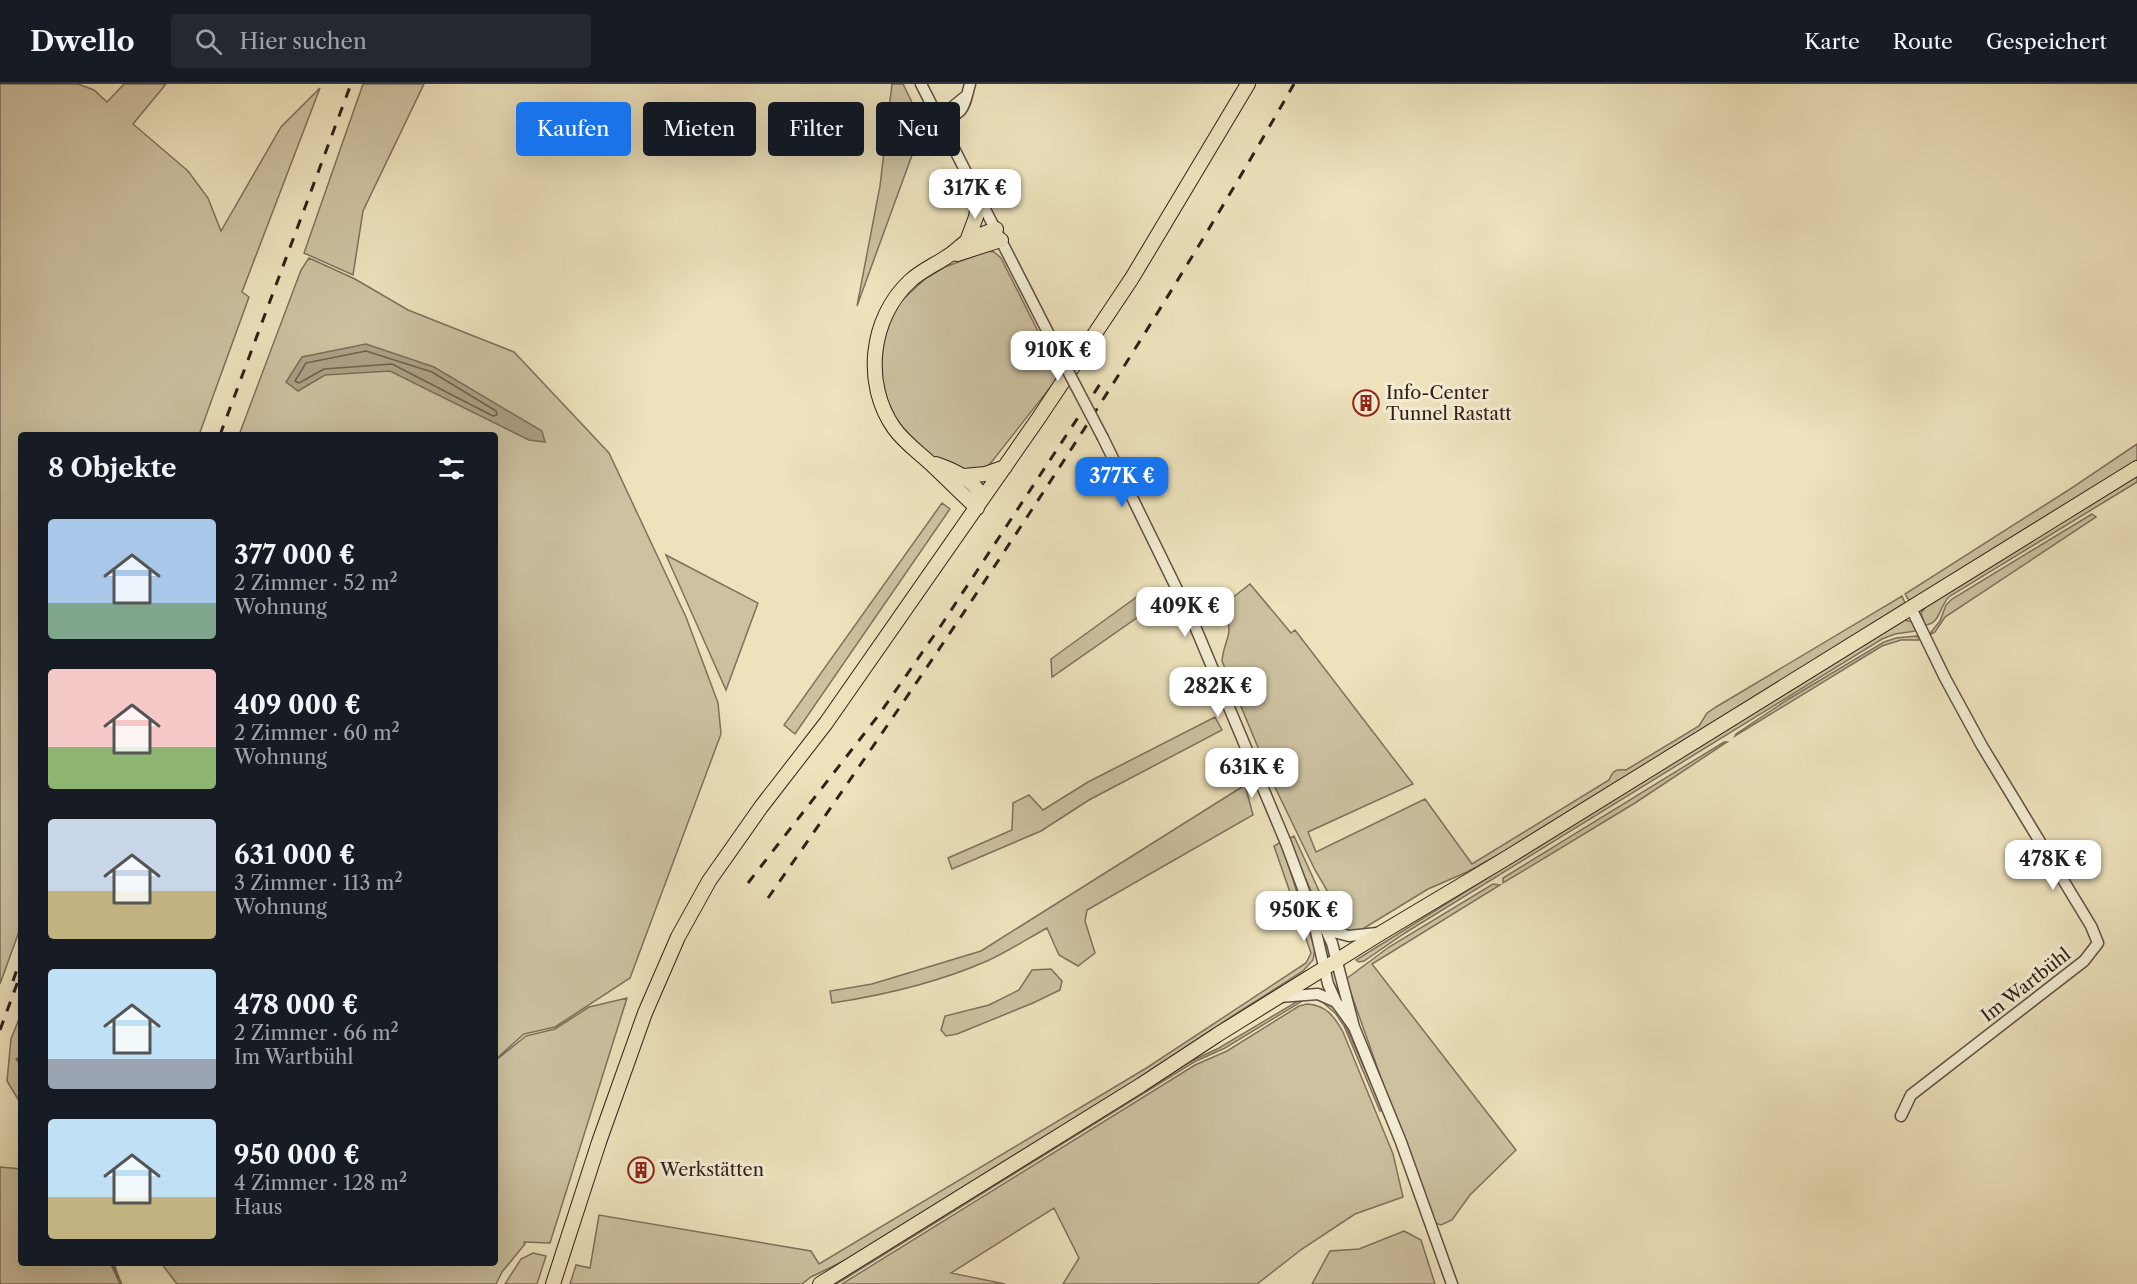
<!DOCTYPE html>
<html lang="de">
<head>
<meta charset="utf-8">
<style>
  body { margin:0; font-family:"Libre Caslon Text",serif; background:#242831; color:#f1f3f6; height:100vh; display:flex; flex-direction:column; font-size:22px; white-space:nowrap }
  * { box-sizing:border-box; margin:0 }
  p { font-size:20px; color:#9ea1a6 }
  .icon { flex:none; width:33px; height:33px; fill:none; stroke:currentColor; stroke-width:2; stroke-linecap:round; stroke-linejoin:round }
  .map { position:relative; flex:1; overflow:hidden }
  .drawer { position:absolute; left:18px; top:348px; width:480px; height:834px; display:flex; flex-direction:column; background:#171b24; border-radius:6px; box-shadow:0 6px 24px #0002 }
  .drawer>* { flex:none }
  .guide { position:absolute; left:516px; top:18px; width:570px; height:54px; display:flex; gap:12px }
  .price { position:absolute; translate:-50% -51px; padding:0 14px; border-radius:12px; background:#fff; color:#222; font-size:20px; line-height:39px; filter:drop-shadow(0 2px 3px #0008) }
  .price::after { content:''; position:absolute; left:50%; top:36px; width:18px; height:14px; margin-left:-9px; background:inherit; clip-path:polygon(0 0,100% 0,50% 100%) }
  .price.selected { background:#1a73e8; color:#fff }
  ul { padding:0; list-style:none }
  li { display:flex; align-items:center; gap:18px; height:150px; padding:0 30px }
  li span { display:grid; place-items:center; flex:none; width:168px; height:120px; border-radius:6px; color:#555 }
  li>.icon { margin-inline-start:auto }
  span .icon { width:72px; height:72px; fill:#fffc; stroke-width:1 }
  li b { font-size:26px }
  h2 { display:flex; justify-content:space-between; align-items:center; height:72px; padding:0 30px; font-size:26px }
  .chip { padding:0 21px; border-radius:6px; background:#171b24; box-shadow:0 6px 24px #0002; font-size:21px; line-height:54px }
  .chip.selected { background:#1a73e8; color:#fff }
  header { display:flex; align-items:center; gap:36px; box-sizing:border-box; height:84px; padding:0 30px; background:#171b24; border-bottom:2px solid #363941 }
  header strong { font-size:28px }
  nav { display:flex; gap:33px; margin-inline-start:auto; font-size:21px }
  .search { width:420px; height:54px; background:#242831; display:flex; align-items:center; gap:15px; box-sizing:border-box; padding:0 21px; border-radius:6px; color:#9ea1a6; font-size:22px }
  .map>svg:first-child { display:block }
  .green { fill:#cdc1a0; stroke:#7f705c; stroke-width:1.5 }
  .water { fill:#ada085; stroke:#7b6d5a; stroke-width:1.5 }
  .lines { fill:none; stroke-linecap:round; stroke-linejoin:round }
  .shore { stroke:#6f604f; stroke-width:1.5 }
  .stream { stroke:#7b6d5a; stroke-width:3 }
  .minor-casing { stroke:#605042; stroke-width:13 }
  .major-casing { stroke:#312019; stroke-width:16 }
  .minor { stroke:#f3ecd3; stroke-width:10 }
  .major { stroke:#ede2bc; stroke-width:14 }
  .rail { stroke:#312019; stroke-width:3; stroke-dasharray:10 10; stroke-linecap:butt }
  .minor-bridge-casing { stroke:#605042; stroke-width:13; stroke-linecap:butt }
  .minor-bridge { stroke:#f3ecd3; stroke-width:10 }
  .labels { text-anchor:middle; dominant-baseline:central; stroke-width:6; stroke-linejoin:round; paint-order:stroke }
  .poi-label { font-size:18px; fill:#312019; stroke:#f3ecd3; text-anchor:start }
  .street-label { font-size:18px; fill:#312019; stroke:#f3ecd3 }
</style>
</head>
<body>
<header>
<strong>Dwello</strong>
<div class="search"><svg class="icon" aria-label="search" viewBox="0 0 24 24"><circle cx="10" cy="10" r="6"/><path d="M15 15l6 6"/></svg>Hier suchen</div>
<nav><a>Karte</a><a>Route</a><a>Gespeichert</a></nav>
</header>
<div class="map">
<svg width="2137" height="1200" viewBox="0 0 2137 1200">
  <rect width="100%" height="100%" fill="#ede2bc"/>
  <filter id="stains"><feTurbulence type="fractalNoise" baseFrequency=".00333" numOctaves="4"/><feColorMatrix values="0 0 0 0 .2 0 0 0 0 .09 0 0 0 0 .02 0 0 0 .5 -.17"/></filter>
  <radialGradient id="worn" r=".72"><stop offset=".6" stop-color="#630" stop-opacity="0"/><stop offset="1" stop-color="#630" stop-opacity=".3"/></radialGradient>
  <path class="green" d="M0 0H78L94 6 107 18 124 0H166L133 40 188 87 208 114 221 147 281 43 320 4 242 208 249 213 199 351H21V842L0 900Z
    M363 0H424L363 127 353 191 304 169Z
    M892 0H903L923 41 857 222 880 102Z
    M988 167 994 168 1001 174 1060 291 986 385 959 388 921 368 891 332 880 294 883 254 890 235 900 218 926 194 945 183Z
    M309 174 355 195 408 226 514 268 609 369 686 533 718 619 721 650 630 894 555 943 524 950 495 976V351H239L301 186Z
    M2137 360V377L1911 516 1908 515 1905 510 2067 407Z
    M2137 391V398L1950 512C1939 521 1941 540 1925 541L1921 529 1927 521Z
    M942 419 950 425 795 650 784 641Z
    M2092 430 2096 433 1945 533 1935 548 1928 552 1940 537 1946 521 1952 515Z
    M666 471 758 519 726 606Z
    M1250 500 1291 549 1295 546 1413 700 1308 748 1316 768 1425 715 1472 780 1609 696C1613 686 1616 685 1626 686L1699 642 1707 629 1716 623 1902 512 1905 519 1523 757 1467 788 1428 805 1361 846 1346 848 1347 839 1334 827 1330 822 1328 808 1315 786 1272 697 1222 577C1224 553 1236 552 1223 526L1231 515Z
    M1149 504 1158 519 1052 593 1051 575Z
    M1905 536 1912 538 1916 547 1895 550 1882 555 1405 849 1364 877 1359 878 1356 876 1900 537Z
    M1916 552 1923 556H1901L1882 562 1735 652 1736 650 1787 616 1884 558 1896 554Z
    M1215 633 1222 646 1089 716 1041 747 952 785 948 774 1012 746 1013 719 1029 711 1043 726 1088 698Z
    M1724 658H1727L1635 719 1503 799V794Z
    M1245 701 1253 731 1087 826 1085 837 1095 869 1078 882 1059 871 1047 844C1027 855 1007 868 987 877 937 899 885 911 832 919L830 907 872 900 981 867Z
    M1294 752 1320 809 1318 815 1311 807 1288 755Z
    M1281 758 1315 865 1313 876 1303 887 1231 933 1141 994 856 1171 811 1193 802 1200H570L576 1181 590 1184 599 1131 811 1167 819 1180 1148 983 1306 879 1311 869 1274 762Z
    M1493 800 1500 801 1372 880 1516 1066 1470 1111 1452 1136 1441 1141 1432 1138 1346 895 1389 863Z
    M1326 824 1340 839 1341 846 1328 840 1324 831Z
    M1051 885 1062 897 1060 906 1033 919 957 950 946 952 941 946 945 932 989 921 1019 906 1032 886Z
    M627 914 550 1159 524 1158 525 1160 502 1188 496 1200H177L161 1179H495V977L526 952 555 945 589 923Z
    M1303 914 1304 916 1225 964 1194 978 843 1196 836 1200H831L1185 980 1219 964Z
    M1319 915 1329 919 1342 934 1383 1026 1380 1027 1344 942 1336 930Z
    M1307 920C1326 921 1334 932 1343 948L1393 1070 1403 1113 1355 1130 1302 1165 1257 1200H1063L1079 1174 1054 1124 951 1189 1005 1200H842L1195 981 1227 967 1299 922Z
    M21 930V1020L7 997 11 955Z
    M0 1083 21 1085V1179H114L121 1200H0Z
    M1404 1147 1421 1156 1435 1200H1312L1330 1167 1359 1165Z
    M533 1169 546 1172 537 1200H505L521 1175Z"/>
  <path class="water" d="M366 260 434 283 542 347 545 358 529 356 390 287 325 291 298 307 286 298 302 273Z"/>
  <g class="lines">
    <path class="shore" d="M366 267 432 288 496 327 497 331 493 332 392 280 324 285 299 299 295 297 306 279Z"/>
    <path class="stream" d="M17 975 21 981
      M111 1179 121 1200"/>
    <g class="minor-casing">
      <path id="minor" d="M921 0 1059 270
        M939 34C965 33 964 21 970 0
        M939 34 966 12
        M1103 354 1194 540 1286 759 1311 826 1328 900 1336 918 1354 943
        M1314 831 1326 846 1332 859 1354 943 1401 1058 1452 1200
        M1326 846 1349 852 1377 849
        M1279 913 1318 910 1336 918
        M1901 1032 1911 1011 2084 877 2098 859 2091 842 1982 662 1945 594 1911 524"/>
    </g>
    <g class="major-casing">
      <path id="major" d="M967 157 976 133 979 113
        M957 170 1001 156
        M936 380C956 387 973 395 983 414
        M964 392 985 390 1005 383
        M977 424C961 409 946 394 930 379 918 368 904 358 894 344 863 300 870 234 910 197 922 186 935 181 948 172 955 168 960 162 966 158 975 152 986 149 996 145
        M553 1200 599 1058 645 929 678 853 709 797 761 723 826 639 1038 335 1132 194 1248 0
        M820 1200 1141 1001 1217 951 1381 849 1505 775 2137 384"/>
    </g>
    <use href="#minor" class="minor"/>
    <use href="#major" class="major"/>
    <path class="rail" d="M220 351 351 0
      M748 799 878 632 942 540 1104 294
      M768 814C953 549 1134 280 1294 0
      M13 897 21 874
      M0 946 21 889"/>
    <g class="minor-bridge-casing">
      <path id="minor-bridge" d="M1059 270 1103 354"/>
    </g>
    <use href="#minor-bridge" class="minor-bridge"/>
  </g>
  <defs>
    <g id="building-ring" transform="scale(1.35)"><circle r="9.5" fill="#f3ecd3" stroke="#8f2418" stroke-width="1.5"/><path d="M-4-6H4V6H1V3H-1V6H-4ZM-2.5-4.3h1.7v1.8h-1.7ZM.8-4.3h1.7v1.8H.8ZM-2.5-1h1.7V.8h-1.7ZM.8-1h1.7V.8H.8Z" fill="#8f2418"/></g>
  </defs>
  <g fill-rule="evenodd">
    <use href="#building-ring" x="1366" y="319"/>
    <use href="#building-ring" x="641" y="1086"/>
  </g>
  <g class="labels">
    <g class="poi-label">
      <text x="1386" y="309">Info-Center<tspan x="1386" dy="21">Tunnel Rastatt</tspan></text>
      <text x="660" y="1086">Werkstätten</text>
    </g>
    <g class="street-label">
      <text transform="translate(2026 901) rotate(-38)">Im Wartbühl</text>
    </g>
  </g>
  <rect width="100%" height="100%" filter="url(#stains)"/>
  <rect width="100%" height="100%" fill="url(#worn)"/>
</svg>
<b class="price" style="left:975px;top:136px">317K €</b>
<b class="price" style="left:1058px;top:298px">910K €</b>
<b class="price selected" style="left:1122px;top:424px">377K €</b>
<b class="price" style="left:1185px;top:554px">409K €</b>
<b class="price" style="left:1218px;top:634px">282K €</b>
<b class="price" style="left:1252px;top:715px">631K €</b>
<b class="price" style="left:2053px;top:807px">478K €</b>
<b class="price" style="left:1304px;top:858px">950K €</b>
<div class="guide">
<a class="chip selected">Kaufen</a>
<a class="chip">Mieten</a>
<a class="chip">Filter</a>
<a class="chip">Neu</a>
</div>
<section class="drawer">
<h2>8 Objekte<svg class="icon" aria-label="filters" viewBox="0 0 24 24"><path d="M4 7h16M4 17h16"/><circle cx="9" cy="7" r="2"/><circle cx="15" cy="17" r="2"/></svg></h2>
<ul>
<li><span style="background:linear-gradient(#a9c7e8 70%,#7fa58c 0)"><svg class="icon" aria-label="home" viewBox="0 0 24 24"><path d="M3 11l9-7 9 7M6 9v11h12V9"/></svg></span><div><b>377 000 €</b><p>2 Zimmer · 52 m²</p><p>Wohnung</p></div></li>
<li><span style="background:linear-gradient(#f6c9c9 65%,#8fb573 0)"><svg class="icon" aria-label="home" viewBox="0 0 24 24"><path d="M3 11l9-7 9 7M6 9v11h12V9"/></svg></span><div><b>409 000 €</b><p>2 Zimmer · 60 m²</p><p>Wohnung</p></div></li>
<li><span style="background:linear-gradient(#c9d6e8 60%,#c2b280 0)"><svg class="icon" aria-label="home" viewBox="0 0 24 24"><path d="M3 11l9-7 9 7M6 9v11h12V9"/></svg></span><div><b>631 000 €</b><p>3 Zimmer · 113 m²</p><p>Wohnung</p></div></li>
<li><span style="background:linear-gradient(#bfe0f5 75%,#9aa5b1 0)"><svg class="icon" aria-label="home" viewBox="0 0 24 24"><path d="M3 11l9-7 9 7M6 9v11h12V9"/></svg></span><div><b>478 000 €</b><p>2 Zimmer · 66 m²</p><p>Im Wartbühl</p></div></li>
<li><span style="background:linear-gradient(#bfe0f5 65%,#c2b280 0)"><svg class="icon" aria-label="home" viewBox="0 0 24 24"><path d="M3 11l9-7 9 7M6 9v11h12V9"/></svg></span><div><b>950 000 €</b><p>4 Zimmer · 128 m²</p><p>Haus</p></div></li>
</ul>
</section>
</div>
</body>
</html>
